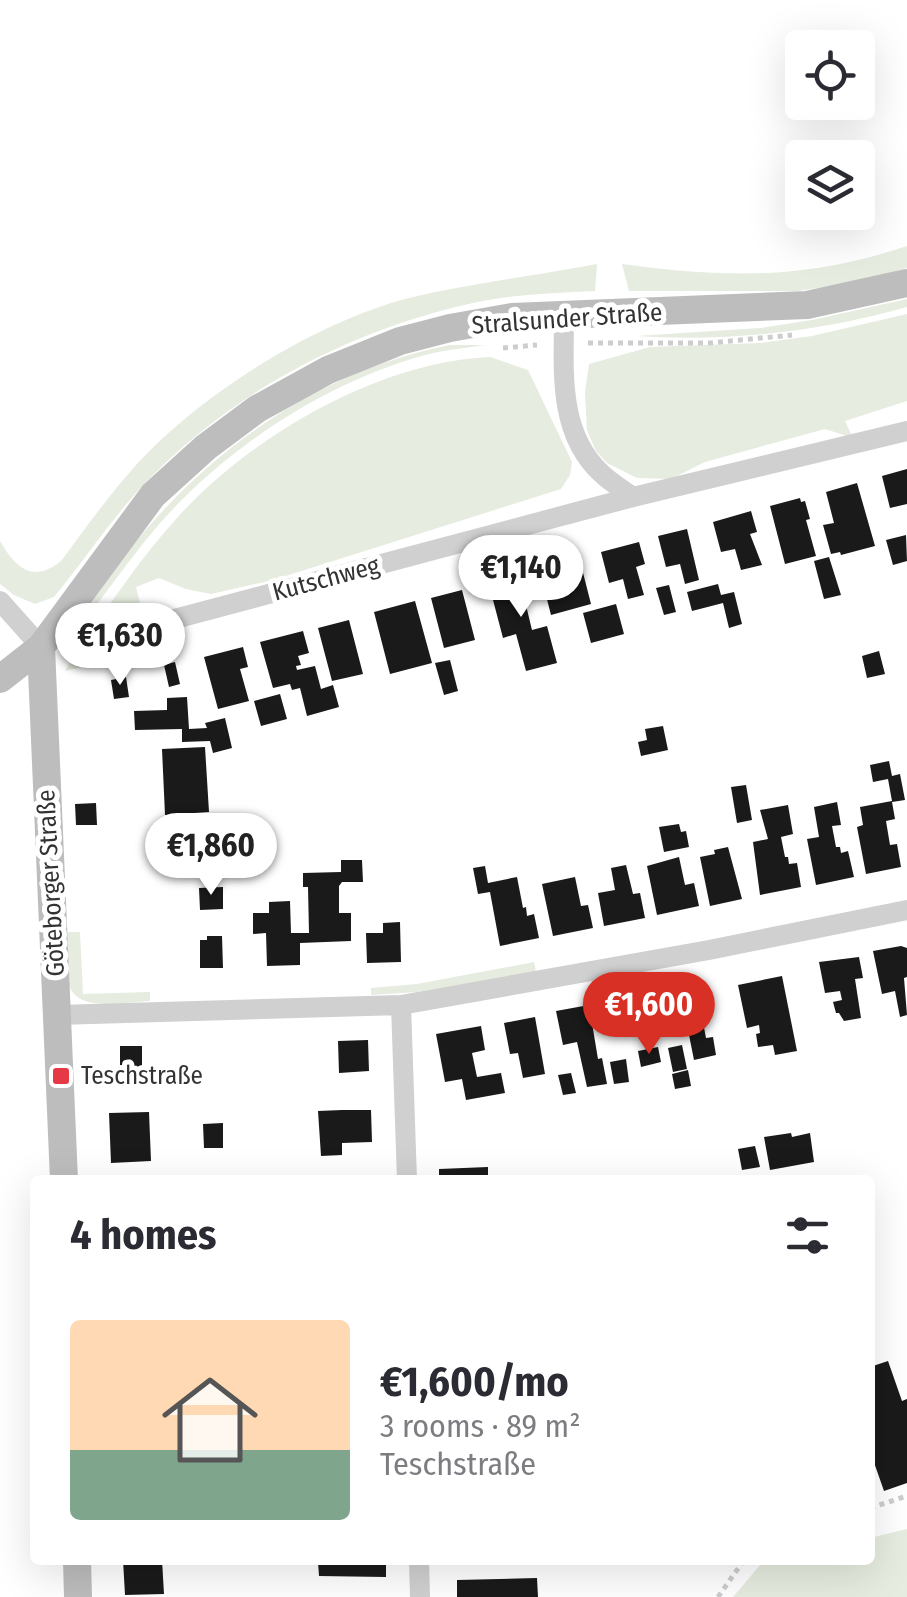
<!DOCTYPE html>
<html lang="en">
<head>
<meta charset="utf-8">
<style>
  body { margin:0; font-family:"Fira Sans Condensed",sans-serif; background:#f2f2f3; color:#2b2b33; height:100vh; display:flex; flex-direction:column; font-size:38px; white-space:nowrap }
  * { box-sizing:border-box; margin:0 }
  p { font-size:32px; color:#7c7c81 }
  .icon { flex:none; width:55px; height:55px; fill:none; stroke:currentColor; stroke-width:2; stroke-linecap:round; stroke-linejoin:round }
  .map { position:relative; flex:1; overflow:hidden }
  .side { position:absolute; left:30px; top:1175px; width:845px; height:390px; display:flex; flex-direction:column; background:#fff; border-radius:10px; box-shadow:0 10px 40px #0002 }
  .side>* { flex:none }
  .tools { position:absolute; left:785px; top:30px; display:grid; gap:20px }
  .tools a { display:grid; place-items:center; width:90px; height:90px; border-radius:10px; background:#fff; box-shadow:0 10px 40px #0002; font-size:50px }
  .price { position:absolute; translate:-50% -85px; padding:0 22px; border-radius:35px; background:#fff; color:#222; font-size:32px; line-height:65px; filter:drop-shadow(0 2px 5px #0008) }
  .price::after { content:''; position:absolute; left:50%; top:60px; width:30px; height:22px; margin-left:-15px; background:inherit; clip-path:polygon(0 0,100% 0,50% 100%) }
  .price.on { background:#d93025; color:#fff }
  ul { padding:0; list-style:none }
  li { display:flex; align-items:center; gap:30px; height:250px; padding:0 40px }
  li span { display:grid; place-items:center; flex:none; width:280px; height:200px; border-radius:10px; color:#555 }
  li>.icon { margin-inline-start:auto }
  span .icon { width:120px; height:120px; fill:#fffc; stroke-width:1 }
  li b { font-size:42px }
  h2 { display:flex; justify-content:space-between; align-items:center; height:120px; padding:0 40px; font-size:42px }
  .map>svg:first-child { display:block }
  .green { fill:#e6ecdf }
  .building { fill:#1a1a1a }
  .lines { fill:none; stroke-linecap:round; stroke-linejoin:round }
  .path { stroke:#cdcdcd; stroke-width:5; stroke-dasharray:5 5; stroke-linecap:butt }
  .street { stroke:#d0d0d0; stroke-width:20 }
  .secondary { stroke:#bdbdbd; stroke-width:28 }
  .poi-dot { fill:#e63946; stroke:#fff; stroke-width:4 }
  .labels { text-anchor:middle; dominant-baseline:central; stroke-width:10; stroke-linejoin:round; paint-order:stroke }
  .street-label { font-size:25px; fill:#333; stroke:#fff }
  .poi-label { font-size:25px; fill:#333; stroke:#fff; text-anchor:start }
</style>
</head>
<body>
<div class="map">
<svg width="907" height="1597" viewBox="0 0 907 1597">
  <rect width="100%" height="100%" fill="#fff"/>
  <path class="green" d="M907 246V268L857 282 798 291H629L622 264C725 278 806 280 907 246Z
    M597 264 595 291C554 293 513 294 473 303 355 329 241 387 155 473 117 510 88 556 54 597L35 604 14 595 0 584V541C16 569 34 584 62 560 86 527 110 494 137 464 202 393 316 322 409 298 471 283 535 276 597 264Z
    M907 299V307C819 332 727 342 636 336L760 328 812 320Z
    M907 314V401L845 421 853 438 825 429 705 462 671 479 637 478 607 463 596 451 587 430 585 392 589 364 650 347 760 343 812 336Z
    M450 345H485C465 348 444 350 425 355 331 381 240 439 173 509 133 551 102 601 64 646 77 618 96 594 114 569 197 458 312 372 450 345Z
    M490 357 528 370 572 462 570 475 561 489 273 580 211 594 186 589 159 578 136 587 144 619 89 634C117 594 144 554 177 518 249 437 380 361 490 357Z
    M147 631 158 649 65 671 77 649Z
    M67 932H80L83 994 150 992V1001C125 1002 80 1013 69 986Z
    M534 962 536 972 417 992 371 995V988L417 984Z
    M907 1529V1597H733L761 1564 778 1560H870V1538Z"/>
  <path class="building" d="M907 469V504L890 508 882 476Z
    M857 483 875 546 841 555 840 552 831 554 823 525 834 523 826 492Z
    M800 498 801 502 805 501 810 519 806 520 816 556 785 564 770 506Z
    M751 511 757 532 750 534 762 565 741 570 735 549 721 552 713 522Z
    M687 529 699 580 685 584 680 564 666 567 658 536Z
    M906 535 907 561 893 565 886 540Z
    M639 542 645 564 636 567 644 595 628 599 623 579 609 583 601 552Z
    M579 557 591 604 551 615 539 568Z
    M829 557 841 595 824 599 814 561Z
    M527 571 533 594 524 597 532 630 547 626 557 663 526 671 516 634 503 638 488 581Z
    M718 584 721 595 734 592 742 624 729 628 723 603 692 611 687 592Z
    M669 585 676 612 664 615 656 588Z
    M462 590 475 640 444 648 431 598Z
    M415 601 432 663 390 674 374 612Z
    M616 604 624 634 591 643 583 613Z
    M349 620 363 674 332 681 318 628Z
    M303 631 309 653 298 656 301 665 296 666 297 670 315 666 321 689 333 685 339 707 307 716 300 688 292 690 290 684 273 688 260 642Z
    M243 647 248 667 240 669 249 701 218 709 204 657Z
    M879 651 885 674 867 678 862 656Z
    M450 660 458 691 444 695 435 663Z
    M175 662 180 684 169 687 164 665Z
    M126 677 129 697 114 699 111 680Z
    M280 694 287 719 261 726 254 701Z
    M187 697 189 729 207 728 205 723 225 718 232 748 213 753 210 741 182 742V729L135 730 134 711 167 710V698Z
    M663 726 668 750 641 756 638 742 647 740 645 729Z
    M205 747 209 812 165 815 162 749Z
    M889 761 892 776 900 774 905 800 892 802 895 819 886 821 890 845 897 844 901 867 866 874 857 827 863 825 860 807 892 801 888 779 873 782 870 765Z
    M746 785 752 820 737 823 731 787Z
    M837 802 841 825 832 826 836 847H840L841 853 848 851 854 877 816 885 807 839 819 837 814 807Z
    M96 803 97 825H76L75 804Z
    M788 805 793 834 781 837 785 857H788L789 864 797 863 801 887 760 895 753 842 768 839 760 810Z
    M679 824 681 832 686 831 689 847 664 852 659 827Z
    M197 830H222L223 854 197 855Z
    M728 847 742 899 710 906 700 857 715 854 714 850Z
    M679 857 685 885 694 883 699 906 657 915 647 866Z
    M341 860H362L363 882H342L339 886V913H351V941L300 943V965L267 966 266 933 253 934V913H269V902L290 901 291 933H309L308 887H303V873L341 872Z
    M626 865 633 894 640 893 645 918 604 926 598 893 615 890 611 868Z
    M485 866 488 883 517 877 523 908 526 907 527 916 534 914 539 938 500 946 490 892 478 894 473 868Z
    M575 877 581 906 588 905 593 928 553 936 542 884Z
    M223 887V909L200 910 199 888Z
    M400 922 401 962 367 963 366 933H383V923Z
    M207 936H222L223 968H200V940H207Z
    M901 946 907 948V977L904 978 907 1015 900 1017 895 991 882 994 873 951Z
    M859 957 863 978 855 979 861 1018 844 1021 839 1013H836L833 1002 842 1000 840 991 825 993 819 962Z
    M782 976 797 1051 775 1055 773 1045 758 1047 756 1034 760 1033 759 1025 747 1028 738 985Z
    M704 984 709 1007 702 1008V1017L706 1038 713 1037 716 1055 694 1060 686 1020 672 1022 666 992Z
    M646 995 652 1026 619 1033 613 1002Z
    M589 1005 598 1059 602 1058 607 1084 587 1087 577 1042 563 1045 556 1011Z
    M535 1017 545 1074 523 1078 518 1053 510 1054 504 1023Z
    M481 1026 485 1050 472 1053 477 1077 501 1073 505 1093 466 1100 462 1079 445 1082 436 1034Z
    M368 1040 369 1071 339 1073 338 1041Z
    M682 1045 687 1069 673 1072 668 1048Z
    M120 1046H142V1076L120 1077Z
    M658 1047 661 1062 641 1067 638 1051Z
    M626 1059 629 1082 614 1084 610 1062Z
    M688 1070 691 1086 675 1089 672 1074Z
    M571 1073 576 1093 563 1095 558 1075Z
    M342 1110H371L372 1142 342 1143V1155L321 1156 318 1111Z
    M149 1112 151 1161 111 1163 109 1113Z
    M223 1123V1148H204L203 1124Z
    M791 1133 792 1137 810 1133 814 1162 770 1170 764 1137Z
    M755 1146 760 1167 742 1170 738 1149Z
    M488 1167V1180H439V1169Z
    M888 1361 902 1401 907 1399V1483L884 1491 870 1451V1367Z
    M123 1560H162L164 1594 125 1595Z
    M323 1560H386V1577L319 1576 318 1562Z
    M537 1578 538 1597H457V1580Z"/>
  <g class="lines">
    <path class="path" d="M588 343H710L792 335
      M503 348 537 345
      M76 644 146 627
      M870 1508 907 1496
      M718 1597 744 1560"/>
    <path class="street" d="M564 315C564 368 557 432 601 473 610 482 622 489 633 497L907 431
      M0 601 41 647
      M167 621 633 497
      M401 1005 407 1180
      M57 1015 401 1005 709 950 907 910
      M419 1560 420 1597"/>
    <path class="secondary" d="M41 647 64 1180
      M0 679 41 647 153 495 206 447 257 409 328 370 400 341 450 328 512 317 807 305 907 283
      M77 1560 78 1597"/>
  </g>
  <rect class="poi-dot" x="51" y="1066" width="20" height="20" rx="5"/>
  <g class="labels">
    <g class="street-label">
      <text transform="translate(567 319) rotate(-4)">Stralsunder Straße</text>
      <text transform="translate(326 579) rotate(-15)">Kutschweg</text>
      <text transform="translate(51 883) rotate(-93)">Göteborger Straße</text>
    </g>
    <g class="poi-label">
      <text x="81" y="1076">Teschstraße</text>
    </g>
  </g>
</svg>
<div class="tools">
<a><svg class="icon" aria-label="locate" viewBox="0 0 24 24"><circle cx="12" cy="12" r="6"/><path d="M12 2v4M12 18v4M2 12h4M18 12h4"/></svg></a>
<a><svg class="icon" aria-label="layers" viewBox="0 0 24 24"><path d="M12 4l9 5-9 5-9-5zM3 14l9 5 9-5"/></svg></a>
</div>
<b class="price" style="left:521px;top:620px">€1,140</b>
<b class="price" style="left:120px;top:688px">€1,630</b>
<b class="price" style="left:211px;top:898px">€1,860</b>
<b class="price on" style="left:649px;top:1057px">€1,600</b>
<section class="side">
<h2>4 homes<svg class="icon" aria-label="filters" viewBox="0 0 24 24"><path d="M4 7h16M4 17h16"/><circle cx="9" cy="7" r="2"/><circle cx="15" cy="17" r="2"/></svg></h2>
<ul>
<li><span style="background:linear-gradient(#ffd9b3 65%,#7fa58c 0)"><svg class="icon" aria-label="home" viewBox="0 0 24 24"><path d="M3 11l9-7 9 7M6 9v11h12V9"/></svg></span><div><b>€1,600/mo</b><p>3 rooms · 89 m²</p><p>Teschstraße</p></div></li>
</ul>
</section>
</div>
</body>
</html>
